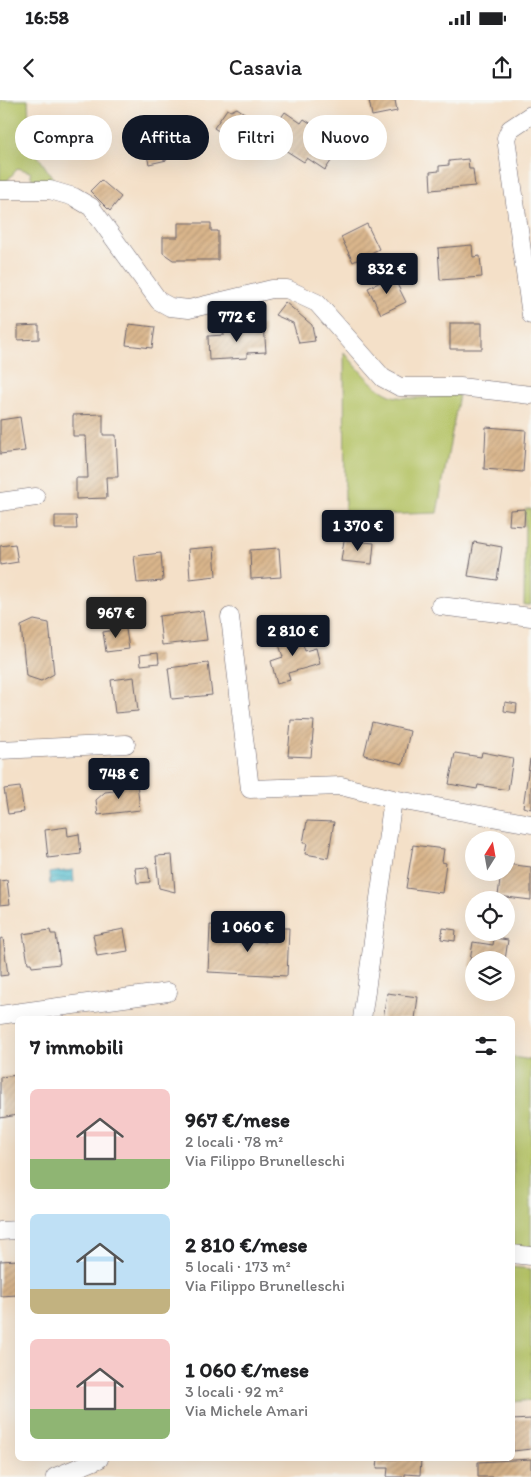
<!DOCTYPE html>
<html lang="it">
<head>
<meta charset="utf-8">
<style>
  body { margin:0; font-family:Itim,sans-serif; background:#f6f6f6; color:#202124; height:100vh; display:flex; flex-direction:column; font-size:19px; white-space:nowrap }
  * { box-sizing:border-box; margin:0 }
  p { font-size:16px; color:#757577 }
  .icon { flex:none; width:28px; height:28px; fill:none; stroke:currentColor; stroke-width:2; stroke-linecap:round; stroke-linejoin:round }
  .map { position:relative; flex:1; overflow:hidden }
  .side { position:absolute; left:15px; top:916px; width:500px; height:445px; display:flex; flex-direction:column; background:#fff; border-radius:8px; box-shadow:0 5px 20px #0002 }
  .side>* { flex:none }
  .top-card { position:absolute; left:15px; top:15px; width:501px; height:45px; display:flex; gap:10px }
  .needle { width:32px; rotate:11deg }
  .controls { position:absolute; left:465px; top:731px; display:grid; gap:10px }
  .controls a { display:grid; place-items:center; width:50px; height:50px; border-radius:50%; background:#fff; box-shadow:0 5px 20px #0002; font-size:25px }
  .price { position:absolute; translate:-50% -42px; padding:0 11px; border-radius:5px; background:#111827; color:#fff; font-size:16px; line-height:32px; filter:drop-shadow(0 1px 2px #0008) }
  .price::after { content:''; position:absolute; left:50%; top:30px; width:15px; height:11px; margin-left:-8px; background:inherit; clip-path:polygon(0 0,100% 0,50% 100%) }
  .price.active { background:#222; color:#fff }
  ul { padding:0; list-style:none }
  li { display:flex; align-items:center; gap:15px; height:125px; padding:0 15px }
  li span { display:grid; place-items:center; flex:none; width:140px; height:100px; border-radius:8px; color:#555 }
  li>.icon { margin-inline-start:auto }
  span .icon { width:60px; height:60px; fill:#fffc; stroke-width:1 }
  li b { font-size:21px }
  h2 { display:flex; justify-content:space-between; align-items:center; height:60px; padding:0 15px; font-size:21px }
  .pill { padding:0 18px; border-radius:22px; background:#fff; box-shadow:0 5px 20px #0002; font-size:18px; line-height:45px }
  .pill.active { background:#111827; color:#fff }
  .status { display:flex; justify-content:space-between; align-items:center; height:35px; padding:0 25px; background:#fff; direction:ltr }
  .status svg { height:14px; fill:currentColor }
  header { display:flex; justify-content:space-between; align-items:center; height:65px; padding:0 15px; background:#fff; font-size:22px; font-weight:600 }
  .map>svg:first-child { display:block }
  .grass { fill:#b4c264; stroke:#6b7250 }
  .water { fill:url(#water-rules); stroke:#396e84 }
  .building { fill:url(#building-hatch) }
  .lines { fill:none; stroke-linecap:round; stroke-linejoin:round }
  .street-casing { stroke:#6c646c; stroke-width:19 }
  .street { stroke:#fff; stroke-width:18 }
</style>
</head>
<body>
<div class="status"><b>16:58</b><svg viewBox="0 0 49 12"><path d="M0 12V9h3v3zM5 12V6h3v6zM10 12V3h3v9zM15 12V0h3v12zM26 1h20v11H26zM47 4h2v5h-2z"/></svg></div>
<header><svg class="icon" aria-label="back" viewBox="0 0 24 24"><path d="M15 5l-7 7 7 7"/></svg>Casavia<svg class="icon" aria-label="share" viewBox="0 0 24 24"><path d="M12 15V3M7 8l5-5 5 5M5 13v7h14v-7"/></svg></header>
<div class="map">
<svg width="531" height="1377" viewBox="0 0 531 1377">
  <defs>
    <pattern id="water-rules" width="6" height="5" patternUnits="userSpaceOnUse" patternTransform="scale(1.25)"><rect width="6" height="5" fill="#50bbcd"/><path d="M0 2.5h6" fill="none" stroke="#4298a8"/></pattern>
    <pattern id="building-hatch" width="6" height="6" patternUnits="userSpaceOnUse" patternTransform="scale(1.25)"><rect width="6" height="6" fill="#d9b58b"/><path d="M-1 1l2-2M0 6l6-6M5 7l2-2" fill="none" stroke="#ba9b79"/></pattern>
  </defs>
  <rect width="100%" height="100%" fill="#f6f6f2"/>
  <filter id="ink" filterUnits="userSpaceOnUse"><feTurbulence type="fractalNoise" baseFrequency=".02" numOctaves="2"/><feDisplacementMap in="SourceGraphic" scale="10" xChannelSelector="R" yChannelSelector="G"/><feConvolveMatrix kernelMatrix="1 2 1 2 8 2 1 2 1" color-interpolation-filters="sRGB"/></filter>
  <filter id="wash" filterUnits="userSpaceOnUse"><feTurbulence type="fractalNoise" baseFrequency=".0096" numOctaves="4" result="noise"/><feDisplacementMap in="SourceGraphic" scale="20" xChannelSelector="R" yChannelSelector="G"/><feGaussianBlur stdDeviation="1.12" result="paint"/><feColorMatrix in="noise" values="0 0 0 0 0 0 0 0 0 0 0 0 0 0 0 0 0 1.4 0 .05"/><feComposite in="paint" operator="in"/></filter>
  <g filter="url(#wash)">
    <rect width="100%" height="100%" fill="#f4e0c8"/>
    <path class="grass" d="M0 0H28L30 44 54 80 32 79 30 72 18 68 7 81H0Z
      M344 252C357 267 376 293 397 297 417 300 439 296 459 295L437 413 345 416Z
      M525 409H531V505H524Z
      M513 957 531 960V1149L513 1146Z
      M512 1167 531 1169V1300L513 1302Z"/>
    <path class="water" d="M73 770 74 782 50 784 49 773Z"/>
    <g id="blocks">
      <path class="building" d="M369 0H395L397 11 372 16Z
        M237 8 253 19 262 16 276 25 285 12 301 23 304 19 324 32 327 27 346 39 325 70 307 58 304 62 285 50 281 55 264 44 260 50 239 36 235 42 214 28 227 9 231 11Z
        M176 23 183 50 166 54 167 60 149 64 141 31Z
        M468 59 469 69H473L475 86 431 90 430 72 439 71V66L449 65V61Z
        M101 80 121 97 110 111 90 91Z
        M178 123H211V131H218V160H173L163 153V137H178Z
        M367 124 379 149 353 162 341 137Z
        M472 145 473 157 480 156 482 177 440 180 438 148Z
        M393 176 406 202 381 214 368 188Z
        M285 202 312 225 315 241 299 243 293 223 275 215Z
        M450 223H482V249H450Z
        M129 224 155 227 152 248 126 245Z
        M39 225V239L18 240V226Z
        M264 225 266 252 247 253V258L209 260 208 236 224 235 223 228Z
        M103 314V335H116L118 377H106L107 398 76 399V378H88L86 336H73V315Z
        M20 317 25 351 0 354V320Z
        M486 327 526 330 523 372 484 369Z
        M525 409 524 426 509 425 510 410Z
        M55 416H76L77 429H55Z
        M344 440 374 443 372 464 341 461Z
        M474 442 502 447 497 480 468 476Z
        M15 444 18 462 0 465V446Z
        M214 447 216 476 190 479 188 449Z
        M279 448 281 477 251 479 250 450Z
        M161 453 163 481 137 483 134 456Z
        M203 511 207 540 162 545 159 516Z
        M34 520 49 523 54 574 41 581 26 576 21 526Z
        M125 523 129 549 106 552 103 532 115 530 114 525Z
        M299 531 305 551 316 548 320 564 288 573 290 580 277 584 271 561 283 557 277 538Z
        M158 553 159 563 141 565 140 555Z
        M208 563 212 595 172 599 168 568Z
        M134 577 138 611 115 613 111 580Z
        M505 602 517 604 516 613 504 611Z
        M291 620 314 621 311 657 288 656Z
        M372 622 410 631 403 664 364 655Z
        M482 652 513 658 508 690 478 685 477 689 449 684 455 653 481 657Z
        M530 659H531V709L523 707Z
        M137 683 140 710 98 715 96 700 105 692 114 691V685Z
        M20 687 24 712 8 714 4 689Z
        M307 721 334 722 328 758 305 754 307 743H303Z
        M67 727 68 736 79 734 81 754 48 758 45 730Z
        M413 745 444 749 442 762 446 763 442 793 406 788Z
        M172 755 175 792 159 788 156 756Z
        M506 764 531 767V800L498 796 501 772H506Z
        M148 767 150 782 137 783 135 768Z
        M7 780 10 804 0 805V781Z
        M210 825 232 826V840L266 842 267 828H289L287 876 208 872Z
        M443 828 456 830 455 841 441 839Z
        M124 829 128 851 97 856 93 835Z
        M50 830 51 834H56L60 864 32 867 31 863H28L23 834Z
        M3 838 8 875 0 876V839Z
        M494 838 508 840 505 860H474V867H469L473 842 493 845Z
        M387 893 418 897 415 919H383Z
        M18 975V1015L0 1018V977Z
        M18 1160V1195L0 1196V1161Z
        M531 1319V1349L513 1351 512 1320Z
        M378 1359H421L420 1375 405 1374V1377H387L388 1368H377Z
        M531 1359V1377H478V1362Z"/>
    </g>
  </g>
  <g filter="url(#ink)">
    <use href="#blocks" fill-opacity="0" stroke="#6c646c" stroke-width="1"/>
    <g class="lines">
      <g class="street-casing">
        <path id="street" d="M531 15 510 29 506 38 531 215
          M0 90H50L74 97 91 107 159 201 170 207 189 209 272 189H287L317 203 383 278 400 287H460L531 295
          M0 402 36 397
          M440 506 531 517
          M230 517 250 689 341 686 393 699 531 724
          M0 650 126 644
          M0 915 168 892
          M362 919 393 699
          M0 1131 18 1130
          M512 1154 531 1156
          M55 1377 99 1359"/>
      </g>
      <use href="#street" class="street"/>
    </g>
  </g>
</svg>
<div class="controls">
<a><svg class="needle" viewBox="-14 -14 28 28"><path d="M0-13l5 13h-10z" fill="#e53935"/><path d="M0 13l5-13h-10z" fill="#757577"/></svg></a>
<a><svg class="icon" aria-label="locate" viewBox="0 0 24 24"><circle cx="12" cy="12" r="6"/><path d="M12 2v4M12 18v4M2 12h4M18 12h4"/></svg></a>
<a><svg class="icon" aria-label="layers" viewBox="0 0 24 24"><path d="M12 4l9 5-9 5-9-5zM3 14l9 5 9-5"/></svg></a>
</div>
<b class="price" style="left:387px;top:195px">832 €</b>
<b class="price" style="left:237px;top:243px">772 €</b>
<b class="price" style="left:358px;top:452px">1 370 €</b>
<b class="price active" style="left:116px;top:539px">967 €</b>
<b class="price" style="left:293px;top:557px">2 810 €</b>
<b class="price" style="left:119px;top:700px">748 €</b>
<b class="price" style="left:248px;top:853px">1 060 €</b>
<div class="top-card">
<a class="pill">Compra</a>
<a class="pill active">Affitta</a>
<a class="pill">Filtri</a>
<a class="pill">Nuovo</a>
</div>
<section class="side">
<h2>7 immobili<svg class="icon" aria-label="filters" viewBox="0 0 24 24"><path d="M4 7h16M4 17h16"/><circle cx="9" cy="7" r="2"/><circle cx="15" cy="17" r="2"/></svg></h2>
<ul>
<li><span style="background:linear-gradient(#f6c9c9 70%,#8fb573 0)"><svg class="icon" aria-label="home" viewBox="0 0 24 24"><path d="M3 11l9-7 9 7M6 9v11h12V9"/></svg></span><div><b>967 €/mese</b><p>2 locali · 78 m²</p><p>Via Filippo Brunelleschi</p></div></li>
<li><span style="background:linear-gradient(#bfe0f5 75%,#c2b280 0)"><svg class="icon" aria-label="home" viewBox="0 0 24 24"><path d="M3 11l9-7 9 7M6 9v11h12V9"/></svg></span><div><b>2 810 €/mese</b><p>5 locali · 173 m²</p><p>Via Filippo Brunelleschi</p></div></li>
<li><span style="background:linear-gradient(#f6c9c9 70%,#8fb573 0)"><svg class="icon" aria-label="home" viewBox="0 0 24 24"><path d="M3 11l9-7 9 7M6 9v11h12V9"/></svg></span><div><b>1 060 €/mese</b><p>3 locali · 92 m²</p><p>Via Michele Amari</p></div></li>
</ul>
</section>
</div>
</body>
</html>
